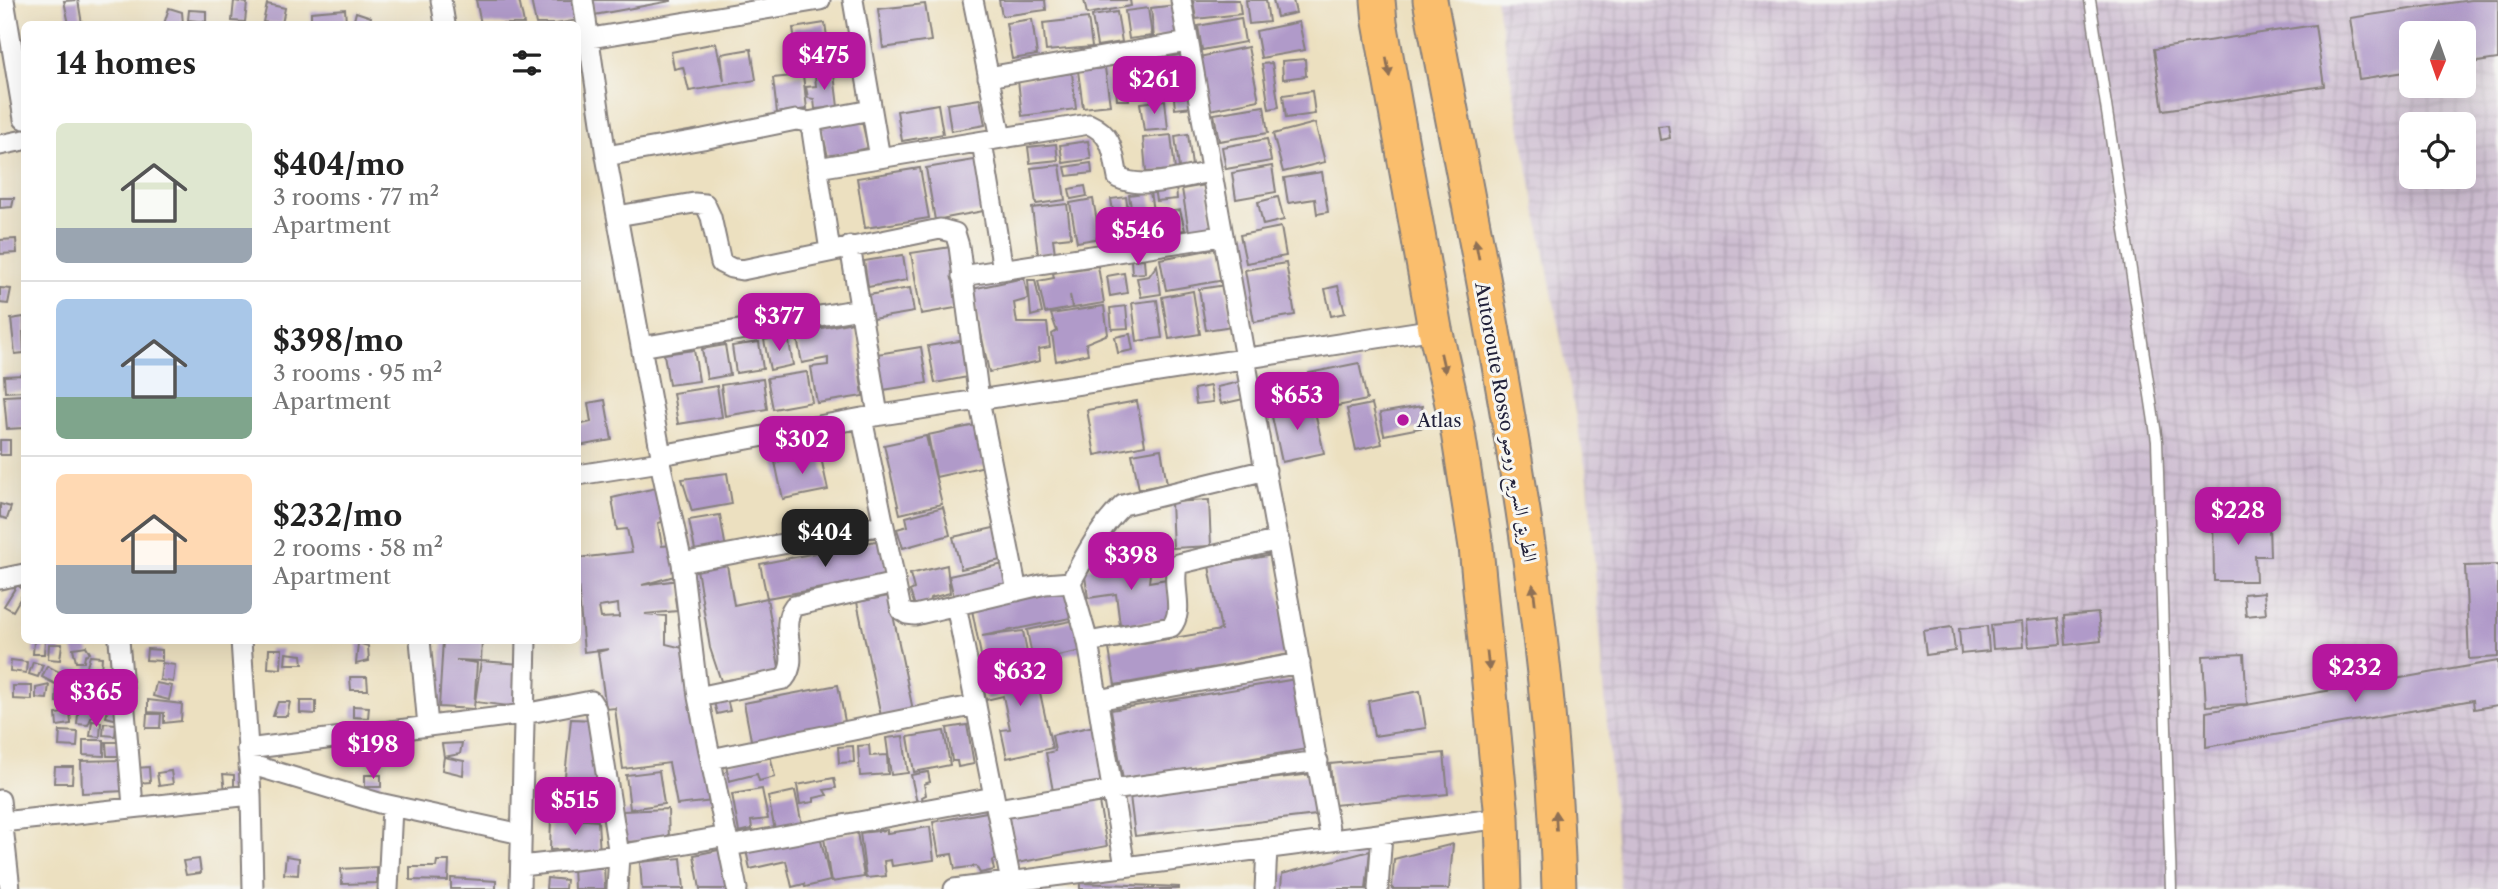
<!DOCTYPE html>
<html lang="en">
<head>
<meta charset="utf-8">
<style>
  body { margin:0; font-family:"Libre Caslon Text",Amiri,serif; background:#f6f6f6; color:#222; height:100vh; display:flex; flex-direction:column; font-size:26px; white-space:nowrap }
  * { box-sizing:border-box; margin:0 }
  p { font-size:23px; color:#767676 }
  .icon { flex:none; width:38px; height:38px; fill:none; stroke:currentColor; stroke-width:2; stroke-linecap:round; stroke-linejoin:round }
  .map { position:relative; flex:1; overflow:hidden }
  .side { position:absolute; left:21px; top:21px; width:560px; height:623px; display:flex; flex-direction:column; background:#fff; border-radius:10px; box-shadow:0 7px 28px #0002 }
  .side>* { flex:none }
  .needle { width:46px; rotate:182deg }
  .controls { position:absolute; left:2399px; top:21px; display:grid; gap:14px }
  .controls a { display:grid; place-items:center; width:77px; height:77px; border-radius:10px; background:#fff; box-shadow:0 7px 28px #0002; font-size:35px }
  .price { position:absolute; translate:-50% -60px; padding:0 16px; border-radius:14px; background:#b5179e; color:#fff; font-size:23px; line-height:46px; filter:drop-shadow(0 2px 4px #0008) }
  .price::after { content:''; position:absolute; left:50%; top:42px; width:21px; height:16px; margin-left:-10px; background:inherit; clip-path:polygon(0 0,100% 0,50% 100%) }
  .price.current { background:#222; color:#fff }
  ul { padding:0; list-style:none }
  li { display:flex; align-items:center; gap:21px; height:175px; padding:0 35px }
  li+li { border-top:2px solid #e0e0e0 }
  li span { display:grid; place-items:center; flex:none; width:196px; height:140px; border-radius:10px; color:#555 }
  li>.icon { margin-inline-start:auto }
  span .icon { width:84px; height:84px; fill:#fffc; stroke-width:1 }
  li b { font-size:30px }
  h2 { display:flex; justify-content:space-between; align-items:center; height:84px; padding:0 35px; font-size:30px }
  .map>svg:first-child { display:block }
  .industrial { fill:url(#industrial-grid); fill-rule:evenodd }
  .building { fill:#b09ac9; fill-rule:evenodd }
  .lines { fill:none; stroke-linecap:round; stroke-linejoin:round }
  .service-casing { stroke:#87817e; stroke-width:13 }
  .minor-casing { stroke:#87817e; stroke-width:23 }
  .trunk-casing { stroke:#87817e; stroke-width:37 }
  .service { stroke:#fff; stroke-width:10 }
  .minor { stroke:#fff; stroke-width:19 }
  .trunk { stroke:#fabe6d; stroke-width:33 }
  .oneway { fill:#8e7054 }
  .poi-dot { fill:#b5179e; stroke:#f6f6f2; stroke-width:2.5 }
  .labels { text-anchor:middle; dominant-baseline:central; stroke-width:6; stroke-linejoin:round; paint-order:stroke }
  .poi-label { font-size:19px; fill:#22223b; stroke:#f6f6f2; text-anchor:start }
  .street-label { font-size:19px; fill:#22223b; stroke:#f6f6f2 }
</style>
</head>
<body>
<div class="map">
<svg width="2498" height="889" viewBox="0 0 2498 889">
  <defs>
    <pattern id="industrial-grid" width="8" height="8" patternUnits="userSpaceOnUse" patternTransform="scale(1.75)"><rect width="8" height="8" fill="#cebed1"/><path d="M0 4h8M4 0v8" fill="none" stroke="#b1a3b4"/></pattern>
  </defs>
  <rect width="100%" height="100%" fill="#f6f6f2"/>
  <filter id="ink" filterUnits="userSpaceOnUse"><feTurbulence type="fractalNoise" baseFrequency=".0143" numOctaves="2"/><feDisplacementMap in="SourceGraphic" scale="14" xChannelSelector="R" yChannelSelector="G"/><feConvolveMatrix kernelMatrix="1 2 1 2 8 2 1 2 1" color-interpolation-filters="sRGB"/></filter>
  <filter id="wash" filterUnits="userSpaceOnUse"><feTurbulence type="fractalNoise" baseFrequency=".00686" numOctaves="4" result="noise"/><feDisplacementMap in="SourceGraphic" scale="28" xChannelSelector="R" yChannelSelector="G"/><feGaussianBlur stdDeviation="1.57" result="paint"/><feColorMatrix in="noise" values="0 0 0 0 0 0 0 0 0 0 0 0 0 0 0 0 0 1.4 0 .05"/><feComposite in="paint" operator="in"/></filter>
  <g filter="url(#wash)">
    <rect width="100%" height="100%" fill="#ece0c0"/>
    <path class="industrial" d="M1496 0H2498V889H1620L1588 480ZM2412 33H2464V86H2412ZM2412 124H2464V177H2412Z"/>
    <g id="blocks">
      <path class="building" d="M78 0 82 24H69L64 1Z
        M476 0H519L524 24H481Z
        M531 0H574L578 20 556 24H536Z
        M591 0H671V1L594 15Z
        M999 0H1045L1046 10 1002 16Z
        M1084 0H1130L1131 6 1087 14Z
        M1193 0H1239L1241 14 1196 19Z
        M1246 0H1266L1269 22 1249 24Z
        M1273 0H1293L1296 13 1277 17Z
        M2470 0H2498V59L2464 64V33H2412V71L2359 79 2350 18Z
        M234 1 247 3 245 22 232 21Z
        M267 4 285 8 282 24 263 22Z
        M925 4 931 41 883 48 878 9Z
        M1176 5 1179 35 1154 38 1151 8Z
        M169 8 182 12 183 24H164Z
        M1148 8 1152 36 1129 39 1125 11Z
        M345 9 346 22 311 24V12Z
        M189 10 206 11V22L188 20Z
        M356 12 371 17 369 24H353Z
        M1117 12 1122 42 1097 46 1092 16Z
        M1088 18 1092 47 1046 51 1043 23Z
        M1241 18 1245 42 1202 50 1198 26Z
        M1032 19 1037 55 1012 59 1006 23Z
        M1299 22 1305 50 1261 58 1256 31Z
        M825 23 831 65 799 69 793 28Z
        M2315 25 2324 86 2163 110 2154 49Z
        M716 43 724 81 721 54 751 49 756 80 689 91 683 67 674 69 671 52Z
        M1248 47 1259 100 1210 110 1199 57Z
        M1186 54 1192 92 1167 96 1162 58Z
        M1156 59 1161 94 1138 97 1132 63Z
        M1305 59 1306 76 1283 79 1282 61Z
        M1272 63 1279 107 1269 109 1262 64Z
        M1114 64H1127L1129 100H1117Z
        M1105 68 1110 105 1083 108 1078 71Z
        M1072 73 1076 109 1022 116 1018 80Z
        M834 74 838 107 815 109 814 99 808 98 806 87 816 86 815 76Z
        M803 75 807 109 777 113 773 78Z
        M1312 91 1315 114 1286 118 1283 95Z
        M1191 96 1192 107 1175 109 1174 98Z
        M980 99 985 125 951 131 947 104Z
        M1165 100 1168 129 1144 131 1140 103Z
        M938 104 943 134 902 141 897 111Z
        M1264 106 1268 133 1219 141 1214 114Z
        M861 117 868 148 828 157 821 127Z
        M1315 123 1325 162 1283 172 1273 134Z
        M1668 125 1670 138 1660 140 1658 126Z
        M1188 134 1192 166 1179 168 1175 136Z
        M1171 135 1175 170 1146 172 1143 138Z
        M1267 139 1271 161 1226 169 1222 147Z
        M1088 141 1091 159 1063 163 1060 145Z
        M1056 144 1058 160 1030 163 1028 147Z
        M980 159 989 210 935 220 926 168Z
        M1091 163 1092 173 1067 176 1065 167Z
        M1060 165 1065 200 1036 204 1031 168Z
        M1272 166 1276 192 1236 199 1232 173Z
        M920 168 929 218 865 228 857 178Z
        M1322 172 1328 212 1317 214 1315 199 1288 203 1284 178Z
        M1206 185 1213 227 1189 232 1182 189Z
        M1085 186 1087 196 1071 199 1069 189Z
        M1176 186 1177 199 1156 201 1154 188Z
        M1150 192 1157 236 1136 239 1129 195Z
        M1126 197 1133 241 1105 245 1102 225 1115 223 1111 199Z
        M1278 197 1284 220 1263 225 1258 202Z
        M0 198H14L12 207 0 208Z
        M1093 199 1100 238 1077 242 1070 203Z
        M1067 204 1071 237 1053 239 1055 253 1038 254 1032 208Z
        M1180 210 1185 230 1177 231 1173 211Z
        M1168 211 1172 232 1161 234 1157 213Z
        M1281 227 1286 256 1246 263 1240 235Z
        M16 239 17 253 0 254V240Z
        M951 247 961 307 921 314 911 253Z
        M1219 248 1225 280 1166 290 1160 259Z
        M903 255 907 280 868 287 864 261Z
        M1144 259 1145 273 1132 274 1131 260Z
        M1286 263 1295 315 1254 322 1245 270Z
        M1157 265 1161 294 1141 297 1137 278 1149 276Z
        M1098 266 1104 303 1073 308 1070 295 1072 308 1045 313 1038 281 1054 278 1053 273Z
        M1124 273 1127 293 1110 296 1107 276Z
        M1024 278 1028 299 1014 303 1017 323H1047L1050 347 1039 349 1040 361 989 372 972 289Z
        M1028 280H1035L1042 313 1031 316Z
        M1226 285 1232 326 1206 330 1199 289Z
        M1338 286 1345 313 1331 316 1325 289Z
        M0 288 11 289 8 304 0 303Z
        M910 288 914 312 872 319 868 295Z
        M1193 291 1200 334 1169 339 1162 297Z
        M1157 300 1162 338 1137 341 1132 303Z
        M1104 306 1108 334 1086 343 1088 354 1056 361 1052 334 1057 331 1051 314Z
        M1126 306 1128 328 1112 329 1110 308Z
        M24 317V332H23L24 353 15 354 11 319Z
        M853 322 863 396 817 403 811 367 828 365V358L802 363 796 333Z
        M1130 334 1133 350 1118 353 1115 337Z
        M788 336 793 365 770 370 764 340Z
        M966 340 973 376 935 383 928 346Z
        M759 342 763 369 736 373 732 346Z
        M725 345 730 375 707 379 702 349Z
        M921 347 927 383 883 390 877 354Z
        M694 350 699 381 669 385 664 354Z
        M1359 363 1367 400 1317 410 1309 373Z
        M807 372 812 402 773 409 767 378Z
        M24 375V391L5 392 4 376Z
        M1281 375 1284 386 1267 390 1265 378Z
        M763 379 767 409 725 416 721 385Z
        M1244 381 1248 398 1221 404 1217 387Z
        M1309 384 1312 400 1302 402 1299 385Z
        M717 386 722 417 678 424 673 393Z
        M1210 386 1213 402 1196 404 1194 389Z
        M1280 390 1281 396 1294 393 1297 403 1271 408 1267 393Z
        M24 395V428L7 429 4 396Z
        M605 400 612 440 578 446V425L591 422 588 403Z
        M1137 401 1145 445 1095 455 1087 410Z
        M1313 403 1324 453 1282 462 1271 412Z
        M1372 404 1382 444 1356 450 1347 409Z
        M1422 406 1425 427 1384 435 1380 413Z
        M976 425 985 466 936 477 928 435Z
        M926 436 942 504 900 514 884 445Z
        M0 440H10V455H0Z
        M1161 449 1167 484 1139 489 1132 454Z
        M820 453 828 490 783 499 775 462Z
        M727 473 732 504 692 511 682 479Z
        M656 488 662 522 658 523 662 546 674 545 678 575 642 585 679 580 681 595 675 598 677 611 645 614 666 616V644L687 649 713 801 677 805 669 763 623 769 615 708 606 709 598 652 609 649 584 652 578 584V558L632 552 627 529 617 530 612 498ZM618 604 619 617 601 618 599 607Z
        M1209 500 1211 546 1173 548 1171 502Z
        M0 504 11 507 7 519 0 517Z
        M943 507 950 535 903 548 897 529 908 526 906 517Z
        M2213 513H2242V525H2269L2270 556H2255L2256 581H2214Z
        M720 515 726 549 696 555 689 520Z
        M998 527 1005 559 961 569 953 537Z
        M881 540 888 576 767 598 760 564Z
        M1273 555 1290 654 1115 685 1109 649 1221 630 1209 566Z
        M1124 563 1151 566 1149 582 1167 579 1172 619 1120 625 1116 594 1088 598 1084 568Z
        M1004 564 1010 590 955 602 949 576Z
        M727 565 734 605 767 598 780 673 721 681 710 648 697 569Z
        M947 565 950 593 930 598 929 603 915 606 910 591 914 589 910 574Z
        M2498 565V657L2469 659 2465 566Z
        M17 585 24 590V592L13 611 4 606Z
        M1068 585 1075 617 982 636 1023 631 1028 658 983 665 971 605Z
        M2264 592 2266 614 2246 616 2244 594Z
        M889 596 913 710 881 716 857 602Z
        M2098 613 2101 641 2066 645 2064 616Z
        M2058 618 2061 644 2028 647 2026 621Z
        M1076 620 1082 651 1033 661 1027 630Z
        M2021 622 2023 647 1993 649 1991 625Z
        M1987 626 1989 651 1961 654 1959 629Z
        M1952 627 1955 651 1926 655 1923 631Z
        M443 640H482L481 661 521 664 517 707 475 702 481 661 456 660 477 663 474 709 439 707Z
        M34 641H45L44 654H33Z
        M358 643 368 646 369 661 356 664Z
        M49 644H62L60 660 48 659Z
        M86 646 90 653 85 655 84 662H76L73 648Z
        M147 649 162 650V661L146 660Z
        M269 649H282L281 669 268 668Z
        M286 653 302 655 303 664H285Z
        M2244 654 2247 704 2206 706 2203 656Z
        M90 656 102 657 101 670 86 669Z
        M1030 658 1037 689 1039 688 1052 748 1007 758 1001 730 1010 729 1003 696 986 700 982 680 995 677 992 667Z
        M11 660 27 662 26 673 10 671Z
        M2498 661V705L2474 709 2473 700 2206 747V712Z
        M33 662 43 665 38 677 29 674Z
        M162 663 175 665 173 682 160 680Z
        M47 666 61 673 55 684 42 677Z
        M103 667 117 669 114 684 101 682Z
        M67 669H81V681L66 684Z
        M99 671 100 685H84V672Z
        M350 677H367L368 690H351Z
        M1296 679 1307 749 1123 780 1111 710Z
        M156 683 172 686 169 700 153 696Z
        M49 685 47 699 36 698V688Z
        M838 685 846 727 752 745 744 703Z
        M13 686H32V700L13 699Z
        M57 686 71 687 70 703 56 702Z
        M102 688 103 704 90 705 89 689Z
        M1420 691 1426 728 1374 736 1368 701Z
        M111 699 122 702 118 720 106 717Z
        M727 699 730 711 717 714 714 702Z
        M148 700 182 704 181 721 164 723V713L148 712Z
        M300 701H316V714L300 713Z
        M278 702H290L287 716H273Z
        M79 705 94 712 88 725 77 724Z
        M353 706 369 707 368 718 353 717Z
        M70 712 71 724 57 726 56 714Z
        M147 714H161L160 728H146Z
        M571 719 594 720 601 815 561 814Z
        M92 721 101 722 100 737 90 736Z
        M104 723 116 724 115 736 103 735Z
        M967 725 974 764 958 767 957 761H952L947 728Z
        M1099 725 1110 780 1053 791 1046 753 1055 751 1052 735Z
        M60 731 78 732 77 747 59 746Z
        M944 731 950 765 914 772 908 737Z
        M903 736 908 773 891 775 886 738Z
        M83 740H104V756L83 755Z
        M106 742H124L125 756H107Z
        M462 743 460 754 444 757 442 744Z
        M869 745 870 756 887 755 888 774 860 776 858 746Z
        M853 746 854 762 839 763 838 747Z
        M1444 753 1448 794 1334 805 1330 764Z
        M770 755 775 777 759 781 757 774 729 781 726 765Z
        M444 757 464 761 463 775 442 770Z
        M122 760 125 791 82 793 81 761Z
        M55 767H73L72 783H54Z
        M149 767 150 782 138 783 136 768Z
        M171 771 173 784 159 786 157 773Z
        M659 771 664 804 630 809 626 775Z
        M928 772 930 782 924 784 926 795 922 797 924 807 918 808 911 775Z
        M223 774 234 775V790L225 791Z
        M1312 774 1316 815 1135 836 1130 796Z
        M365 775H381V787H365Z
        M834 778 836 788 824 790 827 795 814 798V802L800 804 797 785Z
        M762 789 768 819 751 821 752 829 739 832 732 794Z
        M795 791 802 825 775 830 768 797Z
        M1098 797 1107 846 1017 863 1008 814Z
        M668 809 669 840 625 842 623 811Z
        M992 811 1000 857 992 861 994 870 980 873 976 866 955 869 952 854 939 856 933 822Z
        M551 817 598 821 600 854 568 858 567 849 550 850Z
        M930 827 934 860 892 866 891 860 884 861 886 876 866 878 860 833 887 830V833Z
        M857 832 864 877 831 882 824 838Z
        M820 836 830 881 805 887 804 884 792 887 786 861 750 869 746 850Z
        M1453 844 1449 889H1392L1394 859Z
        M724 849 732 889H700L694 855Z
        M1370 851 1366 889H1281L1282 874Z
        M286 856 299 858 298 875 284 874Z
        M681 858 684 889H642L640 862Z
        M199 859 201 873 186 875 183 861Z
        M437 861H449L448 881 410 880V867H436Z
        M604 863 605 889H574L573 865Z
        M377 867V883L342 884 341 869Z
        M451 878 496 881V889H451Z
        M547 878 566 880 565 889H546Z
        M1080 883 1179 887V889H1080Z"/>
    </g>
  </g>
  <g filter="url(#ink)">
    <use href="#blocks" fill-opacity="0" stroke="#87817e" stroke-width="2"/>
    <g class="lines">
      <g class="service-casing">
        <path id="service" d="M2090 0 2157 441 2171 889"/>
      </g>
      <g class="minor-casing">
        <path id="minor" d="M4 0 24 119
          M441 0 445 24
          M583 0 606 156 661 455
          M853 0 880 158
          M973 0 1001 138
          M1181 0 1331 840
          M579 40 820 0
          M988 77 1188 42
          M808 122 871 110
          M982 142 1003 270
          M0 145 24 140
          M606 156 703 139 796 120 808 122 812 131 830 251
          M817 168 1089 124C1114 135 1113 154 1118 178 1145 190 1182 177 1211 172
          M617 216 694 203 705 204 711 217 721 263 731 268 742 270 940 229 955 233 959 246 979 400 1017 591
          M850 246 878 415
          M962 276 1221 236
          M641 347 860 309
          M862 418 901 610 907 614 915 615 1045 584 1071 582 1088 642 1125 867
          M660 462 682 563 698 697 737 889
          M578 475 660 462 661 455 862 418 1435 329
          M682 563 883 525
          M0 579 24 574
          M1071 582C1086 554 1100 527 1123 505L1266 470
          M956 605 1011 882
          M119 640 133 806
          M241 640 251 795 253 889
          M420 640 428 726
          M1088 642 1171 627C1186 610 1170 584 1178 564L1279 540
          M698 697 784 679C802 657 777 629 794 606L895 583
          M1097 700 1300 663
          M247 749 524 714 591 701 596 709 619 855 617 889
          M711 759 976 705
          M249 764 379 803 521 834
          M0 800 10 889
          M997 809 1112 790 1318 761
          M2 822 251 795
          M729 846 994 797
          M521 866 619 855 727 836
          M388 889 392 807
          M520 889 526 640
          M954 889 1502 818
          M1265 889 1267 848
          M1378 889 1382 834"/>
      </g>
      <g class="trunk-casing">
        <path id="trunk" d="M1378 0 1380 22 1435 329 1457 426 1476 547 1502 818 1504 889
          M1430 0C1485 294 1551 589 1559 889"/>
      </g>
      <use href="#service" class="service"/>
      <use href="#minor" class="minor"/>
      <use href="#trunk" class="trunk"/>
    </g>
    <defs><path id="oneway-solid" d="M-6-.8H1V-3.2L6.5 0L1 3.2V.8H-6Z" transform="scale(1.75)"/></defs>
    <g class="oneway">
      <use href="#oneway-solid" transform="translate(1388 67) rotate(80)"/>
      <use href="#oneway-solid" transform="translate(1477 249) rotate(-101)"/>
      <use href="#oneway-solid" transform="translate(1443 363) rotate(77)"/>
      <use href="#oneway-solid" transform="translate(1534 594) rotate(-97)"/>
      <use href="#oneway-solid" transform="translate(1488 661) rotate(84)"/>
      <use href="#oneway-solid" transform="translate(1556 821) rotate(-93)"/>
    </g>
  </g>
  <circle class="poi-dot" cx="1403" cy="420" r="7"/>
  <g class="labels">
    <g class="poi-label">
      <text x="1417" y="420">Atlas</text>
    </g>
    <g class="street-label">
      <text transform="translate(1506 422) rotate(80)">Autoroute Rosso الطريق السريع روصو</text>
    </g>
  </g>
</svg>
<div class="controls">
<a><svg class="needle" viewBox="-14 -14 28 28"><path d="M0-13l5 13h-10z" fill="#e53935"/><path d="M0 13l5-13h-10z" fill="#767676"/></svg></a>
<a><svg class="icon" aria-label="locate" viewBox="0 0 24 24"><circle cx="12" cy="12" r="6"/><path d="M12 2v4M12 18v4M2 12h4M18 12h4"/></svg></a>
</div>
<b class="price" style="left:824px;top:92px">$475</b>
<b class="price" style="left:1154px;top:116px">$261</b>
<b class="price" style="left:1138px;top:267px">$546</b>
<b class="price" style="left:779px;top:353px">$377</b>
<b class="price" style="left:1297px;top:432px">$653</b>
<b class="price" style="left:802px;top:476px">$302</b>
<b class="price" style="left:2238px;top:547px">$228</b>
<b class="price current" style="left:825px;top:569px">$404</b>
<b class="price" style="left:1131px;top:592px">$398</b>
<b class="price" style="left:2355px;top:704px">$232</b>
<b class="price" style="left:1020px;top:708px">$632</b>
<b class="price" style="left:96px;top:729px">$365</b>
<b class="price" style="left:373px;top:781px">$198</b>
<b class="price" style="left:575px;top:837px">$515</b>
<section class="side">
<h2>14 homes<svg class="icon" aria-label="filters" viewBox="0 0 24 24"><path d="M4 7h16M4 17h16"/><circle cx="9" cy="7" r="2"/><circle cx="15" cy="17" r="2"/></svg></h2>
<ul>
<li><span style="background:linear-gradient(#dfe7d0 75%,#9aa5b1 0)"><svg class="icon" aria-label="home" viewBox="0 0 24 24"><path d="M3 11l9-7 9 7M6 9v11h12V9"/></svg></span><div><b>$404/mo</b><p>3 rooms · 77 m²</p><p>Apartment</p></div></li>
<li><span style="background:linear-gradient(#a9c7e8 70%,#7fa58c 0)"><svg class="icon" aria-label="home" viewBox="0 0 24 24"><path d="M3 11l9-7 9 7M6 9v11h12V9"/></svg></span><div><b>$398/mo</b><p>3 rooms · 95 m²</p><p>Apartment</p></div></li>
<li><span style="background:linear-gradient(#ffd9b3 65%,#9aa5b1 0)"><svg class="icon" aria-label="home" viewBox="0 0 24 24"><path d="M3 11l9-7 9 7M6 9v11h12V9"/></svg></span><div><b>$232/mo</b><p>2 rooms · 58 m²</p><p>Apartment</p></div></li>
</ul>
</section>
</div>
</body>
</html>
